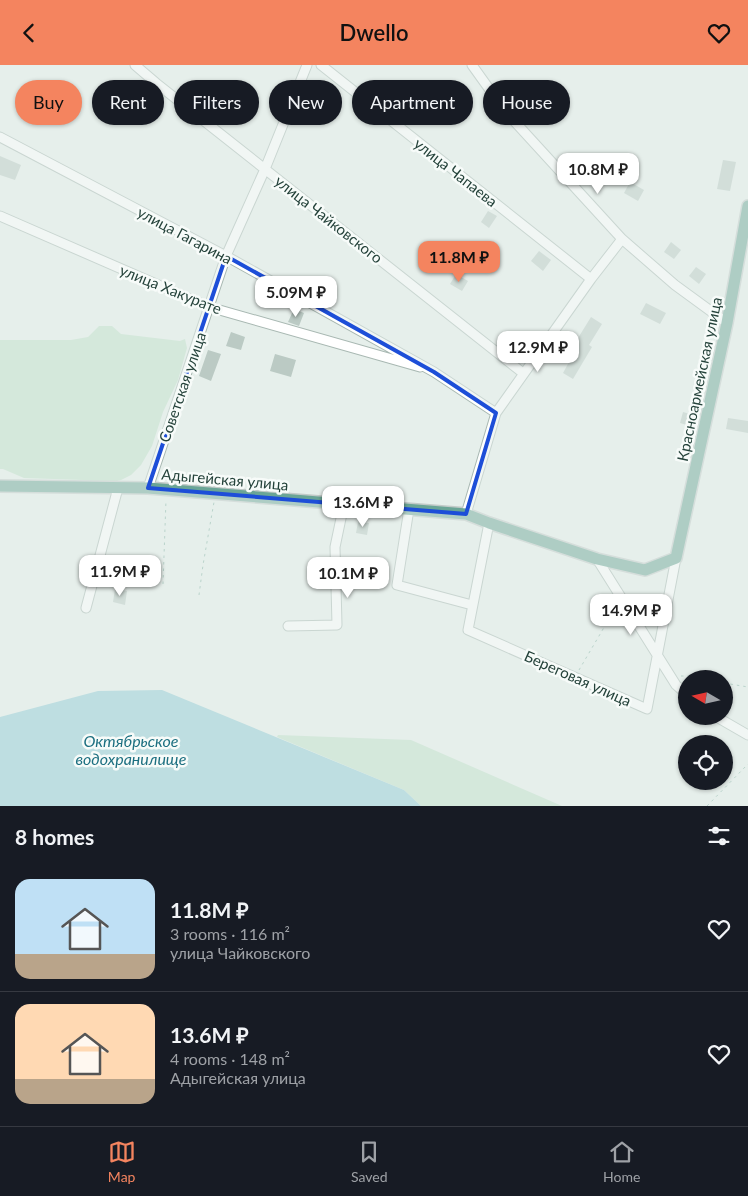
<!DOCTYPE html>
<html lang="en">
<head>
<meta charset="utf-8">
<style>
  body { margin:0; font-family:Lato,sans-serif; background:#242831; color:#f1f3f6; height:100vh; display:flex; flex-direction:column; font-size:19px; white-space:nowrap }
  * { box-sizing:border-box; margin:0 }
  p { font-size:16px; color:#9ea1a6 }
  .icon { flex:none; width:28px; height:28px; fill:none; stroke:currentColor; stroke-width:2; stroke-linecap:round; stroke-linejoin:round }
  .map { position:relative; height:741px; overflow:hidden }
  .sheet { display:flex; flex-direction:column; background:#171b24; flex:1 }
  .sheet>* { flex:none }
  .top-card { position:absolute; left:15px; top:15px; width:719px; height:45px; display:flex; gap:10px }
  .needle { width:32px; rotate:279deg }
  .controls { position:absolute; left:678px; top:605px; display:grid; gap:10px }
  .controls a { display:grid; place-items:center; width:55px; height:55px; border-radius:50%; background:#171b24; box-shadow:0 1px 4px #0004; font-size:25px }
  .price { position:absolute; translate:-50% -42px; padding:0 11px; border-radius:10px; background:#fff; color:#222; font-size:16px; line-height:32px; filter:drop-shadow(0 1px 2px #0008) }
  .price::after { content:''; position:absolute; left:50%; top:30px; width:15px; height:11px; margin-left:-8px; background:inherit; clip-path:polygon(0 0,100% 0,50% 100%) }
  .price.active { background:#f4845f; color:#111 }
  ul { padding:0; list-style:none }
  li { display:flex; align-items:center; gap:15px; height:125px; padding:0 15px }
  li+li { border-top:1px solid #363941 }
  li span { display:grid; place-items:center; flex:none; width:140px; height:100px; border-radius:15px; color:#555 }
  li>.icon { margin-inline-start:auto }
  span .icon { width:60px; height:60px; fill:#fffc; stroke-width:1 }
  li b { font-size:21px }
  h2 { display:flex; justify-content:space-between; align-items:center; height:60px; padding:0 15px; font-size:21px }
  .pill { padding:0 18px; border-radius:22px; background:#171b24; box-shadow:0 1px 4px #0004; font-size:18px; line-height:45px }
  .pill.active { background:#f4845f; color:#111 }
  header { display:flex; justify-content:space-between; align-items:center; height:65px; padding:0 15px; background:#f4845f; color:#111; font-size:22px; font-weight:600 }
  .menu { display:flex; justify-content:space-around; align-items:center; height:70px; border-top:1px solid #363941; background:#171b24; font-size:14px; color:#9ea1a6 }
  .menu a { display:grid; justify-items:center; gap:2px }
  .menu .active { color:#f4845f }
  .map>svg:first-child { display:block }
  .green { fill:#bfe0c8 }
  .water { fill:#8ec9d4 }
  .building { fill:#bbcac4 }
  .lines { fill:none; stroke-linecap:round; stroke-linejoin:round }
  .minor-casing { stroke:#a8b8b2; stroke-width:11 }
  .major-casing { stroke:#c2cac8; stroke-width:14 }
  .path { stroke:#86b3a5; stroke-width:1; stroke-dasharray:2.5 4; stroke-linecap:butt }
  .minor { stroke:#fff; stroke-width:9 }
  .major { stroke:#6aa596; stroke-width:11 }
  .marked { fill:none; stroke:#1d4ed8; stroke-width:4; stroke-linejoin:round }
  .labels { text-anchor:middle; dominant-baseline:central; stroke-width:5; stroke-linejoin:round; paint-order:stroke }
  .street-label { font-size:15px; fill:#24423a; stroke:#f7fbf9 }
  .water-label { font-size:16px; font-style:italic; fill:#1c6f80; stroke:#f7fbf9 }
</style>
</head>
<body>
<header><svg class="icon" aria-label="back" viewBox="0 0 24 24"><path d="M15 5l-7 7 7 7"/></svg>Dwello<svg class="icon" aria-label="heart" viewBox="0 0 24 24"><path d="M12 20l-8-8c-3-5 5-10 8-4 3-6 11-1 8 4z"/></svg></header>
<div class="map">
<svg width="748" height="741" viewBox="0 0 748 741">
  <rect width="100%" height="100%" fill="#e6efeb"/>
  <path class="green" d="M99 261H112L121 269 180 276 185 274 187 283 178 315 163 347 152 381 141 400 131 410 121 415 108 418 83 415 24 413 3 404H0V275H71L88 272Z
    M278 670 411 675 562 741H421L404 725 277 672Z"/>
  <path class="water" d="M162 625 404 725 421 741H0V652L98 626Z"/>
  <path class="building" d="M0 91 21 100 15 115 0 110Z
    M723 95 736 97 730 126 717 124Z
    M630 117 644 125 638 136 624 128Z
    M488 146 497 151 489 163 481 157Z
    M671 177 681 185 674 194 664 187Z
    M539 186 551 195 543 206 531 196Z
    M696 202 706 209 699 219 689 211Z
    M456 209 468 216 462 226 450 219Z
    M646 238 666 248 660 259 640 249Z
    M294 244 304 248 299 261 288 257Z
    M591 252 602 259 589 280 592 282 573 314 563 308 574 288 570 286Z
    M231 267 245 272 241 285 226 281Z
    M208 285 221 289 211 316 199 311Z
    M275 289 296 295 291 312 270 306Z
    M683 347 697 351 694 362 680 358Z
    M728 353 748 356V368L726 364Z
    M358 457 369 458 367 470 356 468Z
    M115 524 127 526 125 540 113 537Z"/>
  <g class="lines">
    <g class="minor-casing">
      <path id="minor" d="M135 0 156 18 523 308
        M321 0 591 214
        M472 0 505 46 622 174 675 220 727 258
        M0 72 226 191 434 307 496 348
        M0 151 209 242 420 302
        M148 423 226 191 265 104 307 0
        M409 444 397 520 472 540
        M466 449 496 348 591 214 622 174
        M489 458 468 565 647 644 676 493
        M597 494 676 620 686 629
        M86 543 118 423
        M288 561 337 560 335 482 344 439
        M715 651 748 670"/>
    </g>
    <g class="major-casing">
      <path id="major" d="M0 421 148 423 466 449 489 458 597 494 645 505 676 493 727 258 748 141"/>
    </g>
    <path class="path" d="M163 519 166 435
      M199 530 203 500 214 437
      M579 605 616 542
      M681 611H690L702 614
      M724 618 748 622
      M707 741 748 699"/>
    <use href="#minor" class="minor"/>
    <use href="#major" class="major"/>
  </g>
  <path d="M0 0H748V741H0ZM226 191 434 307 496 348 466 449 148 423Z" fill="#e6efeb" fill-opacity=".55" fill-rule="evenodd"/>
  <path class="marked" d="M226 191 434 307 496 348 466 449 148 423Z"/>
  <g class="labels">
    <g class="street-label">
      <text transform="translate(456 107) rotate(38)">улица Чапаева</text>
      <text transform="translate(329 154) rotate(38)">улица Чайковского</text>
      <text transform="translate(185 170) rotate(28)">улица Гагарина</text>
      <text transform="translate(171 224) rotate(22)">улица Хакурате</text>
      <text transform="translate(699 314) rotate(-78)">Красноармейская улица</text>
      <text transform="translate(182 322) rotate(-71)">Советская улица</text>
      <text transform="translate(225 414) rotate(5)">Адыгейская улица</text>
      <text transform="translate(578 613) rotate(24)">Береговая улица</text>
    </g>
    <g class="water-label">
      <text x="131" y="675">Октябрьское<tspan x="131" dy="18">водохранилище</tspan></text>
    </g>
  </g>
</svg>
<div class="controls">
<a><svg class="needle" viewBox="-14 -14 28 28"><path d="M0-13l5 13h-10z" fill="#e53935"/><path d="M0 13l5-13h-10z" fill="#9ea1a6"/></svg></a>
<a><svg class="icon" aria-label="locate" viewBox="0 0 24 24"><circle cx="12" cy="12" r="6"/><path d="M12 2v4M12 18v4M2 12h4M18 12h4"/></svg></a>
</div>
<b class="price" style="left:598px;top:130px">10.8M ₽</b>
<b class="price active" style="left:459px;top:218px">11.8M ₽</b>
<b class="price" style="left:296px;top:253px">5.09M ₽</b>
<b class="price" style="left:538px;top:308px">12.9M ₽</b>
<b class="price" style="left:363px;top:463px">13.6M ₽</b>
<b class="price" style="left:120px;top:532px">11.9M ₽</b>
<b class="price" style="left:348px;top:534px">10.1M ₽</b>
<b class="price" style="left:631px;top:571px">14.9M ₽</b>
<div class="top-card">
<a class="pill active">Buy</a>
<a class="pill">Rent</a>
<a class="pill">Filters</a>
<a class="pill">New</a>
<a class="pill">Apartment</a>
<a class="pill">House</a>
</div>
</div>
<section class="sheet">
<h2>8 homes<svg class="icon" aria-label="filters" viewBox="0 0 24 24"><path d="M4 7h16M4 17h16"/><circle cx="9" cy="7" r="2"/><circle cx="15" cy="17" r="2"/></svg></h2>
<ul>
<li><span style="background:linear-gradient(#bfe0f5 75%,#b9a48a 0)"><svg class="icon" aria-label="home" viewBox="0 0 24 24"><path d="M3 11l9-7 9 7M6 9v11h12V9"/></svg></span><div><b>11.8M ₽</b><p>3 rooms · 116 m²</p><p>улица Чайковского</p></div><svg class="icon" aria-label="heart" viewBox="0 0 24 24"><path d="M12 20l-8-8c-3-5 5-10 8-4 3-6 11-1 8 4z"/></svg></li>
<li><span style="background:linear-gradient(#ffd9b3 75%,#b9a48a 0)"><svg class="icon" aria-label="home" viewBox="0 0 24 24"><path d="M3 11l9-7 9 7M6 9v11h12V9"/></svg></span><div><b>13.6M ₽</b><p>4 rooms · 148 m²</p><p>Адыгейская улица</p></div><svg class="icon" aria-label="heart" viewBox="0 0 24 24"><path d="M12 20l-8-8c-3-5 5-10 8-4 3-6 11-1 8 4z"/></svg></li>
</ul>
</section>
<nav class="menu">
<a class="active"><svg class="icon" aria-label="map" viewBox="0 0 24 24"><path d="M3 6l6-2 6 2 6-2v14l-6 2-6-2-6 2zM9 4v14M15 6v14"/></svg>Map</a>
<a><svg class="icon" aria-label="saved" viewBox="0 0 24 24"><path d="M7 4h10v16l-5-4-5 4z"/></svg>Saved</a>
<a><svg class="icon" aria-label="home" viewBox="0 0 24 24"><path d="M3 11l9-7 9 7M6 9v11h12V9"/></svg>Home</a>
</nav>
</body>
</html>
